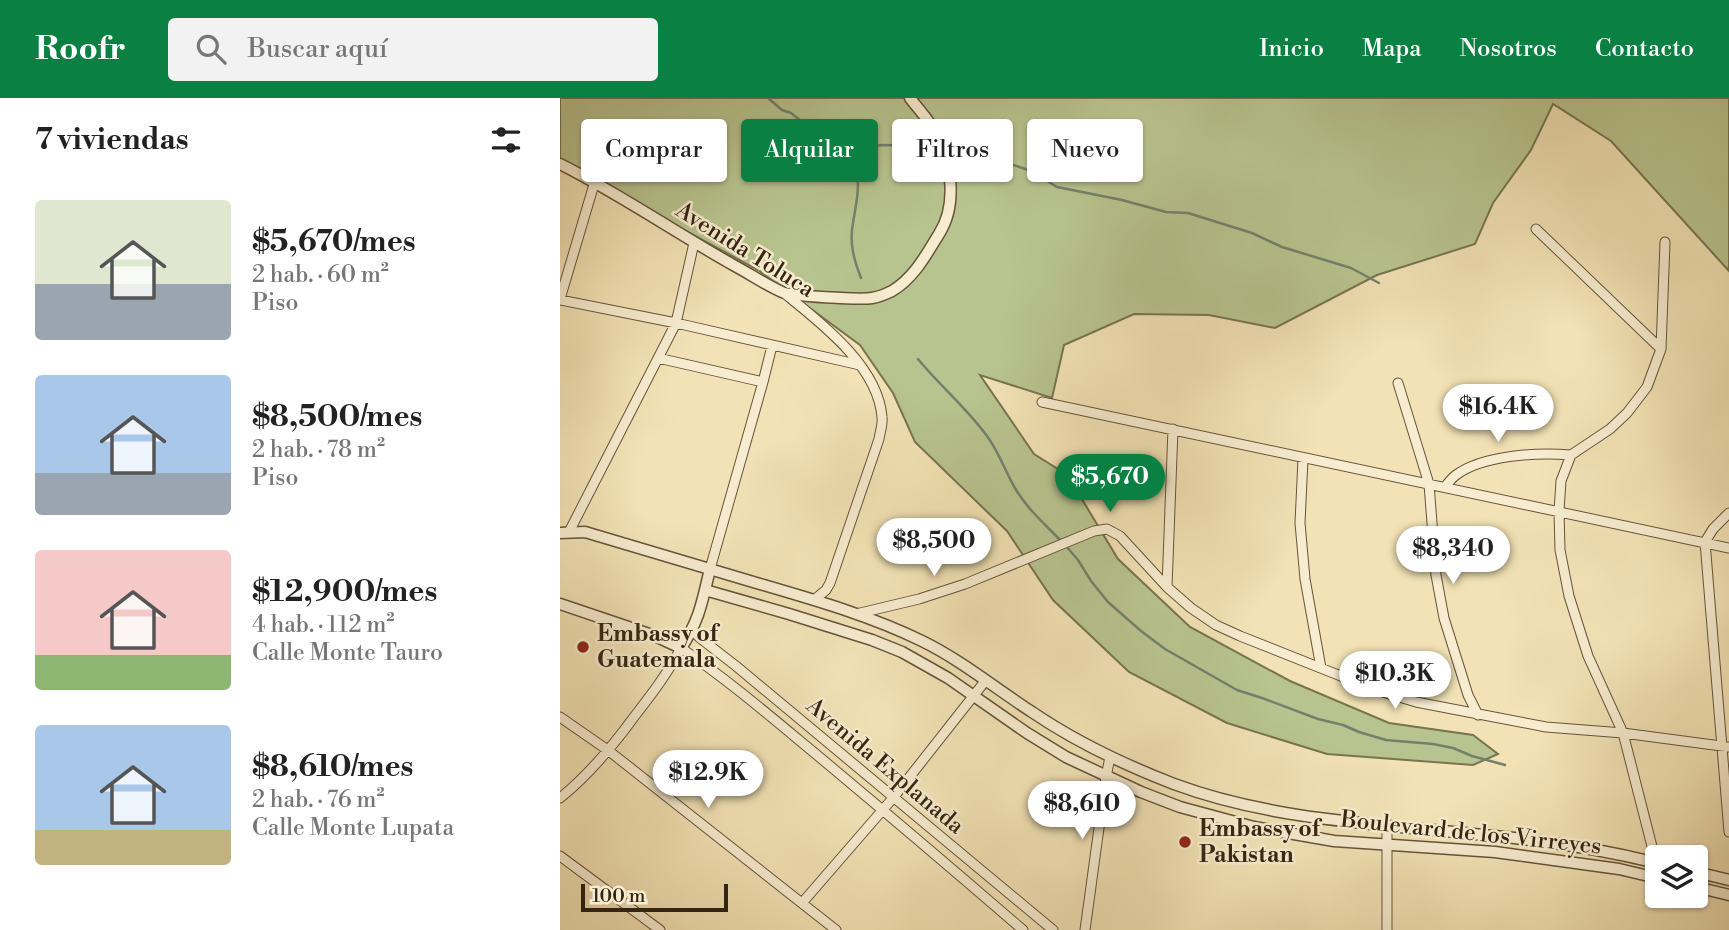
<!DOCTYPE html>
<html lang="es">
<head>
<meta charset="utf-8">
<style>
  body { margin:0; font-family:"Libre Bodoni",serif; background:#f2f2f2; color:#222; height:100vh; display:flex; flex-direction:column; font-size:26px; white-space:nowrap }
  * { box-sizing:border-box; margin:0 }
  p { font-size:23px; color:#767676 }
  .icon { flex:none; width:38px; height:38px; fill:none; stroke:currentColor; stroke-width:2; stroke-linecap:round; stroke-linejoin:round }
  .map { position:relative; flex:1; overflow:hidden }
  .side { display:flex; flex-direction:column; background:#fff; width:560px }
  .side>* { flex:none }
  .banner { position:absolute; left:21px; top:21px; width:665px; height:63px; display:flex; gap:14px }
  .fabs { position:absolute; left:1085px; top:747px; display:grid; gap:14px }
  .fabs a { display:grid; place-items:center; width:63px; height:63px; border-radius:7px; background:#fff; box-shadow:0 2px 5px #0004; font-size:35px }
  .scale { position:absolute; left:21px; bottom:18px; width:147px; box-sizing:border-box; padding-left:7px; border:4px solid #362512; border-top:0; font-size:19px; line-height:24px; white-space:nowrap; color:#362512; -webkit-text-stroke:5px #f7eccf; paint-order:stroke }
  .price { position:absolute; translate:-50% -60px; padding:0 16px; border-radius:24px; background:#fff; color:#222; font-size:23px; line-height:46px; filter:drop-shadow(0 2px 4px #0008) }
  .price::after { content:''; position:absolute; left:50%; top:42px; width:21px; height:16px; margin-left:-10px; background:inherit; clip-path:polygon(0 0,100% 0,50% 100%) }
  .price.current { background:#0b8043; color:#fff }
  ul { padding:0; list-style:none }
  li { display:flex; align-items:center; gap:21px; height:175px; padding:0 35px }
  li span { display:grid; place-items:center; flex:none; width:196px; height:140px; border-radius:7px; color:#555 }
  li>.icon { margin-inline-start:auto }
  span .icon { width:84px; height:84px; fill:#fffc; stroke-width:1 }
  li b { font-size:30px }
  h2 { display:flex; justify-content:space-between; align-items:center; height:84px; padding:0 35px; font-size:30px }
  .tag { padding:0 24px; border-radius:7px; background:#fff; box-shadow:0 2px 5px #0004; font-size:24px; line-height:63px }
  .tag.current { background:#0b8043; color:#fff }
  header { display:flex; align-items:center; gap:42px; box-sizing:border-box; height:98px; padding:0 35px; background:#0b8043; color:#fff }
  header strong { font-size:33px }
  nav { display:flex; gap:38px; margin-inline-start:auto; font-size:24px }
  .search { width:490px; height:63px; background:#f2f2f2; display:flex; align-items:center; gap:18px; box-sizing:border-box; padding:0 24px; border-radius:7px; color:#767676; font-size:26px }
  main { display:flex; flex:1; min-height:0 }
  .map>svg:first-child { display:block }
  .green { fill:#b8c48f; stroke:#777450; stroke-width:2 }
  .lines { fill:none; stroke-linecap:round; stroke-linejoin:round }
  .stream { stroke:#73816c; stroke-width:2.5 }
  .minor-casing { stroke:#65543b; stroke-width:11 }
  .tertiary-casing { stroke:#65543b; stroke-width:13 }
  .minor { stroke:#f7eccf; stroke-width:9 }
  .tertiary { stroke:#f7eccf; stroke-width:10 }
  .poi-dot { fill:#8f2418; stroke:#f7eccf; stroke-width:2.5 }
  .labels { text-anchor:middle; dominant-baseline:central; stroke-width:5; stroke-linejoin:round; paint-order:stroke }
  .street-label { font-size:23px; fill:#362512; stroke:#f7eccf }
  .poi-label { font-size:23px; font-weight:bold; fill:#362512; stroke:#f7eccf; text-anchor:start }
</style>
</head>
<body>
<header>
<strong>Roofr</strong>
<div class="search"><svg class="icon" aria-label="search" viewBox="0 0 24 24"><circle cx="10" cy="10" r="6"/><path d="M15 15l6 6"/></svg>Buscar aquí</div>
<nav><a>Inicio</a><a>Mapa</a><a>Nosotros</a><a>Contacto</a></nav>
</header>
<main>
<section class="side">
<h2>7 viviendas<svg class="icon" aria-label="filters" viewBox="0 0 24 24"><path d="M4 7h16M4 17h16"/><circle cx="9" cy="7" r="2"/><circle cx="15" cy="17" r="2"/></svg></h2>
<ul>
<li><span style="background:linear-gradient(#dfe7d0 60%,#9aa5b1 0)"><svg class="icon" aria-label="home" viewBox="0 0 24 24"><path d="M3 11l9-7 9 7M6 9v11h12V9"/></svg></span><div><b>$5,670/mes</b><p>2 hab. · 60 m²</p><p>Piso</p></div></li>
<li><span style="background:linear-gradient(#a9c7e8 70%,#9aa5b1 0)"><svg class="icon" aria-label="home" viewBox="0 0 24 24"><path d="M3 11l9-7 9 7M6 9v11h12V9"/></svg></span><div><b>$8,500/mes</b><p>2 hab. · 78 m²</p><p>Piso</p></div></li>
<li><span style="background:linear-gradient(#f6c9c9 75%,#8fb573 0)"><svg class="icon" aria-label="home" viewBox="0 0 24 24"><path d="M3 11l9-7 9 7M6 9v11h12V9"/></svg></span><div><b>$12,900/mes</b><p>4 hab. · 112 m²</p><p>Calle Monte Tauro</p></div></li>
<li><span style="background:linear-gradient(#a9c7e8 75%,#c2b280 0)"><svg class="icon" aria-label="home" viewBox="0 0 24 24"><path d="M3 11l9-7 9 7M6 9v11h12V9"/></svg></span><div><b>$8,610/mes</b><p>2 hab. · 76 m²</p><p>Calle Monte Lupata</p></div></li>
</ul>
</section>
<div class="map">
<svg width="1169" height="832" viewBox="0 0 1169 832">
  <rect width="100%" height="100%" fill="#f2e2b5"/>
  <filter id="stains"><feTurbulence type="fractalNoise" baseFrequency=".00286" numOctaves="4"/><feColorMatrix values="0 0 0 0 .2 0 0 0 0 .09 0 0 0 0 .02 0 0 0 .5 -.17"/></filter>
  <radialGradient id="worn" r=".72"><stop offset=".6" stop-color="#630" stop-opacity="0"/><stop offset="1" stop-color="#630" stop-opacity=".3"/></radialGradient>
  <path class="green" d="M0 0H1169V173L1051 43 993 6 971 52 933 105 915 146 817 177 715 230 649 217 574 216 504 247 492 300 420 277 474 356 501 373 523 403 558 461 630 529 730 583 829 625 913 637 938 656 913 667 767 656 667 625 569 574 493 502 447 433 355 344 333 295 300 247 198 172 0 65Z"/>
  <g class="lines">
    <path class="stream" d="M208 0 222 12 231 15 246 27 289 48 304 50 321 47 373 48
      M289 48C293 61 297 73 298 86 298 100 295 112 293 125 289 145 294 162 301 180
      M394 48 414 50 442 63 471 73 497 89 562 102 606 114 628 115 692 135 722 149 791 170 819 185
      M358 261C380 288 407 310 427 338 439 354 445 373 455 390 467 411 485 426 501 443
      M506 448 518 462 531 483 548 504 581 533 605 551 677 592 702 600 758 621 783 627 799 634 826 642 873 646 893 650 912 658 945 667"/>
    <g class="minor-casing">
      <path id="minor" d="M976 131 1101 251
        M224 195C261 225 318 268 322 319 323 326 320 334 319 341L270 485 266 492 254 502
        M0 201 35 83
        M0 202 116 225 300 267
        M98 260 203 284
        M838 285 869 386 876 477 884 520 908 597 918 617
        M482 304 1169 450
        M743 361 740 425 745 481 761 570
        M885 389C888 385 892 380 896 377 923 357 978 354 1011 357
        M1169 415 1153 431 1145 444 1169 734
        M9 434 116 225 134 145
        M150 471 203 284 212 248
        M607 489 613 331
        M296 516 359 501 405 486 534 433 547 431 560 438 607 489 631 510 656 527 680 538 816 592 856 604 986 629 1063 635 1169 649
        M132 532 140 540 176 568 493 832
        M0 619 49 653 276 832
        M0 700C29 677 52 649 74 619 91 597 108 575 121 550 171 584 217 624 263 662 330 718 397 775 463 832
        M0 758 100 832
        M1097 768 1063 635 1028 558 1009 498 1000 452 999 413 1001 383 1011 357 1050 331 1067 315 1087 289 1101 251 1105 144
        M242 805 333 700 426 582
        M525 832 546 679 550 659
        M827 832V728"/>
    </g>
    <g class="tertiary-casing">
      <path id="tertiary" d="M0 66C60 96 116 135 175 168 190 176 206 187 222 194 231 198 300 202 312 200 318 199 326 196 332 193 354 180 366 157 379 136 397 108 392 67 378 39 372 25 359 12 350 0
        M0 435 25 434C84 452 142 469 200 486 255 502 311 518 362 543 401 562 435 590 472 614 516 644 565 667 614 686 717 724 826 726 934 738 989 743 1044 752 1097 765
        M145 492 229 516 312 542 342 554 388 580 467 635 506 659 581 694 620 709 694 729 774 743 935 754 1059 771 1097 780
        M0 506 95 538 121 550C140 521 142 504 150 471
        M1136 774 1169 782
        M1136 789 1169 797"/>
    </g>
    <use href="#minor" class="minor"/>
    <use href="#tertiary" class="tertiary"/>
  </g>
  <g class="poi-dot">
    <circle cx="23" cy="549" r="7"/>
    <circle cx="625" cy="744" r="7"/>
  </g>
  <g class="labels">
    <g class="street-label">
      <text transform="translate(185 152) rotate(32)">Avenida Toluca</text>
      <text transform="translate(325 668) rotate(40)">Avenida Explanada</text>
      <text transform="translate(911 735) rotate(6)">Boulevard de los Virreyes</text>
    </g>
    <g class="poi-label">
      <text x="37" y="536">Embassy of<tspan x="37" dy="26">Guatemala</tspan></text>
      <text x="639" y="731">Embassy of<tspan x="639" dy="26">Pakistan</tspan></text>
    </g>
  </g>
  <rect width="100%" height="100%" filter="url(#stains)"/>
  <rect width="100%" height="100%" fill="url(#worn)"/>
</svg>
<div class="fabs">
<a><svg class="icon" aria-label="layers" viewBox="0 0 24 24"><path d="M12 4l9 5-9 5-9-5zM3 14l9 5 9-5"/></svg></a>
</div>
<div class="scale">100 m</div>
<b class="price" style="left:938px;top:346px">$16.4K</b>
<b class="price current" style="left:550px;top:416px">$5,670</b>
<b class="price" style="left:374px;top:480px">$8,500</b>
<b class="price" style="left:893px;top:488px">$8,340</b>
<b class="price" style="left:835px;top:613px">$10.3K</b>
<b class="price" style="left:148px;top:712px">$12.9K</b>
<b class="price" style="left:522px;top:743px">$8,610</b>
<div class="banner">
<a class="tag">Comprar</a>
<a class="tag current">Alquilar</a>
<a class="tag">Filtros</a>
<a class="tag">Nuevo</a>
</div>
</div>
</main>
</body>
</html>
